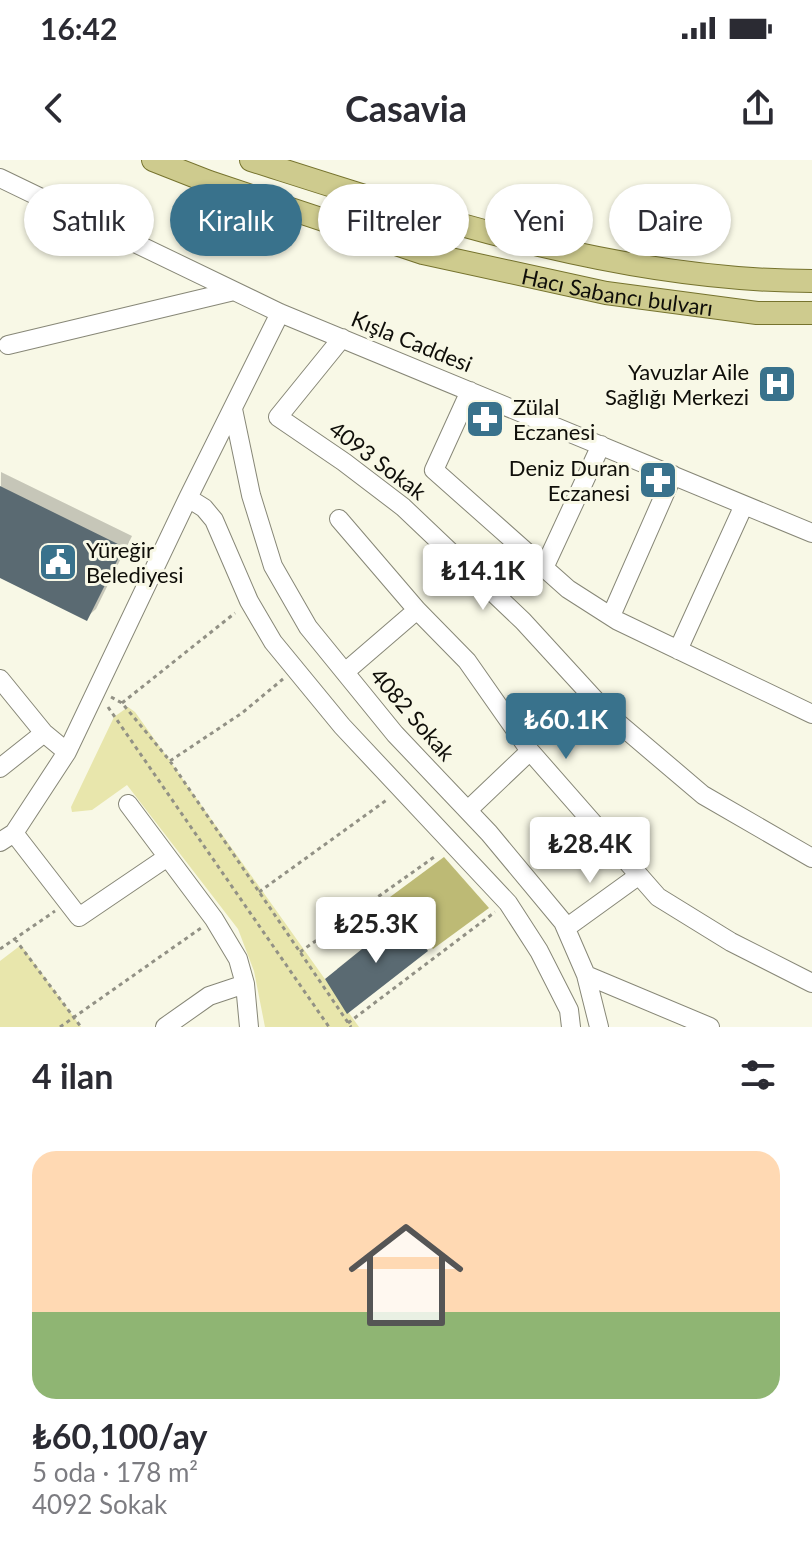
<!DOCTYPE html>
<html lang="tr">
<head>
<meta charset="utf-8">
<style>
  body { margin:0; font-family:Lato,sans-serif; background:#f2f2f3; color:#2b2b33; height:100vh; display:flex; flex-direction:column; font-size:30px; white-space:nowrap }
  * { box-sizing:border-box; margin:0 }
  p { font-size:26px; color:#7c7c81 }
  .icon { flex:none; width:44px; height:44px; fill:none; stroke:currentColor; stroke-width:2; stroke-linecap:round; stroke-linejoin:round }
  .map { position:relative; height:867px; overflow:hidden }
  .side { display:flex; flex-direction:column; background:#fff; flex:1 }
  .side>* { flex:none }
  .top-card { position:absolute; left:24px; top:24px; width:764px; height:72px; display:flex; gap:16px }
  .price { position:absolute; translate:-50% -68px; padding:0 18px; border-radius:8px; background:#fff; color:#222; font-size:26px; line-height:52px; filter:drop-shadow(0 2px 4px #0008) }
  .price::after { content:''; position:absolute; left:50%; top:48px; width:24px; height:18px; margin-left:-12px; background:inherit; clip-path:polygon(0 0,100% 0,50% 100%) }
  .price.current { background:#39728c; color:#fff }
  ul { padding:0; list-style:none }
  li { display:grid; align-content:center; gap:16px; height:424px; padding:0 32px }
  li span { display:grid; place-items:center; height:248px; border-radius:24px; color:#555 }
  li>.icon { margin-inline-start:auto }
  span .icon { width:144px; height:144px; fill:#fffc; stroke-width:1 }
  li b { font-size:34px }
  h2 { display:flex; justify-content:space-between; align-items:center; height:96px; padding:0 32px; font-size:34px }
  .tag { padding:0 28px; border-radius:36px; background:#fff; box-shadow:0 2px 6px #0004; font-size:28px; line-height:72px }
  .tag.current { background:#39728c; color:#fff }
  .status { display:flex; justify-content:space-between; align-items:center; height:56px; padding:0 40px; background:#fff; direction:ltr }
  .status svg { height:22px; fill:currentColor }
  header { display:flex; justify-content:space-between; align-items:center; height:104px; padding:0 32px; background:#fff; font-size:36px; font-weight:700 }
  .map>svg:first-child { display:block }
  .green { fill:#e8e6ac }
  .water { fill:#bdba75 }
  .shadow { fill:#0003 }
  .building { fill:#5a6a72 }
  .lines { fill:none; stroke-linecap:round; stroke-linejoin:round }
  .minor-casing { stroke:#878777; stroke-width:20 }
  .major-casing { stroke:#76732e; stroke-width:24 }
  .path { stroke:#929185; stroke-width:3; stroke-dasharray:4 4; stroke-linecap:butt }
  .minor { stroke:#fff; stroke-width:18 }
  .major { stroke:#cecb8e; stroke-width:22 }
  .labels { text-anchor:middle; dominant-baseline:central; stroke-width:6; stroke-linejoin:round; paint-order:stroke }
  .street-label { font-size:22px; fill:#0f0e09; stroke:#f8f8e6 }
  .poi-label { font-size:22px; fill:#0f0e09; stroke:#f8f8e6; text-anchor:end }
</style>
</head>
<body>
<div class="status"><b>16:42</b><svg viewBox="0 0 49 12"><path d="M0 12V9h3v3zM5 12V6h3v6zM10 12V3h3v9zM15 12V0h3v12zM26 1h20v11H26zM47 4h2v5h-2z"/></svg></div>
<header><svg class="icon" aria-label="back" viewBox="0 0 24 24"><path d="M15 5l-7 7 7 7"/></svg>Casavia<svg class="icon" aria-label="share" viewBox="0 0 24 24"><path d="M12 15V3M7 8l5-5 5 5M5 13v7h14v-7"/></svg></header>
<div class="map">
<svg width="812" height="867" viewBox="0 0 812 867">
  <rect width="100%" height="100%" fill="#f8f8e6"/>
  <path class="green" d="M128 547 135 552 359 867H265L254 811 238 769 127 625 92 650 72 652 71 647 114 557Z
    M21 785 81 867H0V801Z"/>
  <path class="water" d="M444 697 489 748 433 789 390 737Z"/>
  <path class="shadow" d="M1 312 132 376 96 449 86 458 0 416Z
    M413 748 436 779 347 851 337 809Z"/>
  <path class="building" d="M0 326 124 387 87 461 0 418Z
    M403 756 428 791 347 854 325 819Z"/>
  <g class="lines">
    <g class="minor-casing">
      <path id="minor" d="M0 18 280 153 812 373
        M342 178 278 257 344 302 403 347 523 461 610 556 703 635 812 698
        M8 185 234 131
        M470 231 434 310 568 429 618 461 812 554
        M233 249 251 335 273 406 308 467 395 574 489 673 563 762 586 815 599 867
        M188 338 204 348 214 360 249 441 273 482 342 566 508 743 539 791 569 850 571 867
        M339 359 417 450 467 501 530 591 658 737 731 782 812 823
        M544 408 601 285
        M611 456 673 315
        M678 490 744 345
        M345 512 417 450
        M0 519 44 573 67 592
        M0 608 44 573
        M128 644 214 759 238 799 245 824 249 867
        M468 650 530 591
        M14 673 79 757 166 698
        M0 682 14 673 67 592 188 338 280 153
        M566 768 638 716
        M586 815 710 867
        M165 867 209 836 245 824"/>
    </g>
    <g class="major-casing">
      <g id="major">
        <path id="s1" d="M153 0 209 22 423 93 606 133 757 153H812"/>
        <path d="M251 0C433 58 619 121 812 121"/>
      </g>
    </g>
    <path class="path" d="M111 537 122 543 170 601 351 867
      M122 543 235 453
      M108 547 329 867
      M170 601 242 553 283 519
      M259 732 388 639
      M15 779 81 867
      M0 789 55 751
      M300 792 437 695
      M348 863 495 752
      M60 867 201 768"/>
    <use href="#minor" class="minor"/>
    <use href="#major" class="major"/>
  </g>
  <defs>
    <g id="hospital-square" transform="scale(2)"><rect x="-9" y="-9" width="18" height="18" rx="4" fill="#39728c" stroke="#f8f8e6"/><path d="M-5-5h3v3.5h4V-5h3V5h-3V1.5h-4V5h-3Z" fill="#fff"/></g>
    <g id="pharmacy-square" transform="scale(2)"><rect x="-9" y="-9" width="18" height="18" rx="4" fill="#39728c" stroke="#f8f8e6"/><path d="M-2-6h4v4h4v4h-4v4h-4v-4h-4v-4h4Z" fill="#fff"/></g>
    <g id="civic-square" transform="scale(2)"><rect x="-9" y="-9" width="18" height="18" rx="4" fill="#39728c" stroke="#f8f8e6"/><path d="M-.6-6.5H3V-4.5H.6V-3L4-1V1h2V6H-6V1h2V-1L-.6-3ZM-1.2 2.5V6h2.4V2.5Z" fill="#fff"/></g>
  </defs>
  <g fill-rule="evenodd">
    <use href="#hospital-square" x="777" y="224"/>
    <use href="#pharmacy-square" x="485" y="259"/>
    <use href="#pharmacy-square" x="658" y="320"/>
    <use href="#civic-square" x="58" y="402"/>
  </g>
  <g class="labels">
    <g class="street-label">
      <text stroke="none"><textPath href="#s1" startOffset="484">Hacı Sabancı bulvarı</textPath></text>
      <text transform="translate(412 181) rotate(22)">Kışla Caddesi</text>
      <text transform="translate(378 300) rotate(37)">4093 Sokak</text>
      <text transform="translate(413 554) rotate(49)">4082 Sokak</text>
    </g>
    <g class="poi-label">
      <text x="749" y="211">Yavuzlar Aile<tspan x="749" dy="25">Sağlığı Merkezi</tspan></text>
      <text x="513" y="246" text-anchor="start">Zülal<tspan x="513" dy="25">Eczanesi</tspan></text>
      <text x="630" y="307">Deniz Duran<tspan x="630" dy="25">Eczanesi</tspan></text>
      <text x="86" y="389" text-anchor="start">Yüreğir<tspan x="86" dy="25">Belediyesi</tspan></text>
    </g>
  </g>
</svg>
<b class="price" style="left:483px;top:452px">₺14.1K</b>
<b class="price current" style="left:566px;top:601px">₺60.1K</b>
<b class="price" style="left:590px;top:725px">₺28.4K</b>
<b class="price" style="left:376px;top:805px">₺25.3K</b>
<div class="top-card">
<a class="tag">Satılık</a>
<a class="tag current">Kiralık</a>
<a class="tag">Filtreler</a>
<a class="tag">Yeni</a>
<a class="tag">Daire</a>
</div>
</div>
<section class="side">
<h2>4 ilan<svg class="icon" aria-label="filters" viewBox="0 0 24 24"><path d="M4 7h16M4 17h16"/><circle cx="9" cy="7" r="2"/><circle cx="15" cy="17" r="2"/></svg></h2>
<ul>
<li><span style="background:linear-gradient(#ffd9b3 65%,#8fb573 0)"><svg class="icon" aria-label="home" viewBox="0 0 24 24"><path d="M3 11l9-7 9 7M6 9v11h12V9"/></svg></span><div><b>₺60,100/ay</b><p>5 oda · 178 m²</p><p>4092 Sokak</p></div></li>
</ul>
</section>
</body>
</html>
